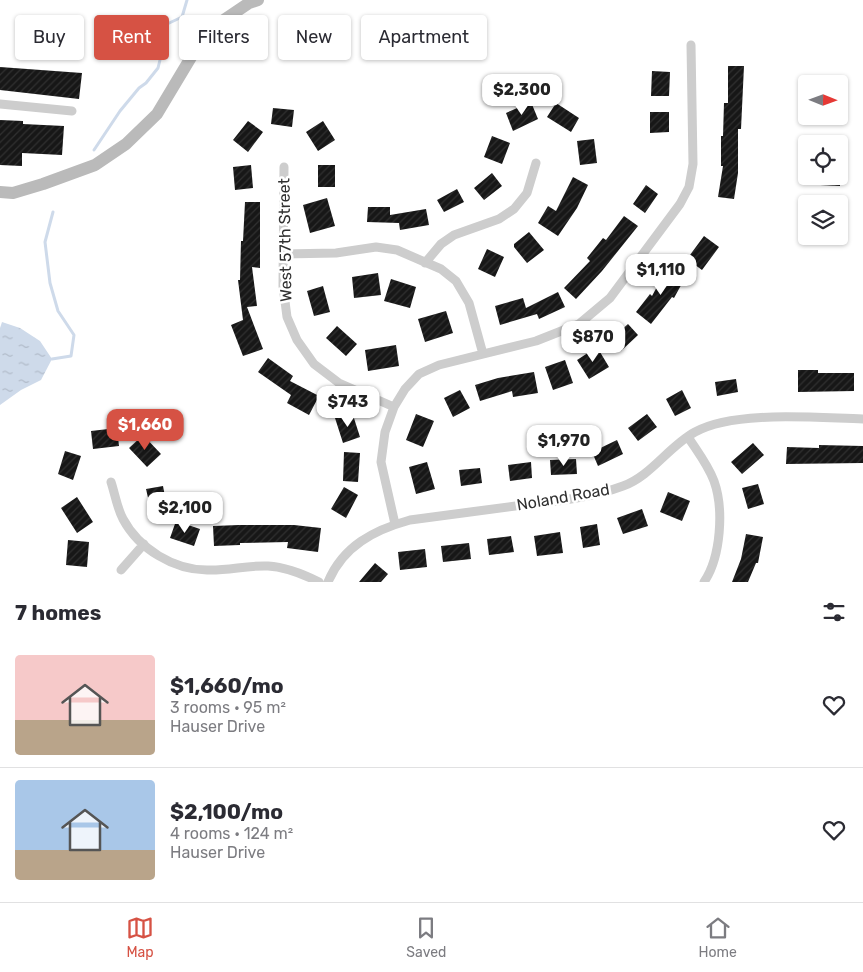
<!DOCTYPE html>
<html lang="en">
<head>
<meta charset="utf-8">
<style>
  body { margin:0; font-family:Rubik,sans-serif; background:#f7f7f7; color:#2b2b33; height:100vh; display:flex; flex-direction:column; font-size:19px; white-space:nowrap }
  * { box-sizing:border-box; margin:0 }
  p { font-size:16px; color:#7c7c81 }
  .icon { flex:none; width:28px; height:28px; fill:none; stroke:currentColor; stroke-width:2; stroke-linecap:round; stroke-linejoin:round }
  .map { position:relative; height:582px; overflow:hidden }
  .drawer { display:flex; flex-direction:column; background:#fff; flex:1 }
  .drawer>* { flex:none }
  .hud { position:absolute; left:15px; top:15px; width:500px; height:45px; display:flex; gap:10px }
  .needle { width:32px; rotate:91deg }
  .tools { position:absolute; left:798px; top:75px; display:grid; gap:10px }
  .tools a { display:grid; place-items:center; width:50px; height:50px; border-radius:5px; background:#fff; box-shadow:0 1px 4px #0004; font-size:25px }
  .price { position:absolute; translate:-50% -42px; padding:0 11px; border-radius:10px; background:#fff; color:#222; font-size:16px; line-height:32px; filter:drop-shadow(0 1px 2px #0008) }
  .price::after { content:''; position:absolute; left:50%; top:30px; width:15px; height:11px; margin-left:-8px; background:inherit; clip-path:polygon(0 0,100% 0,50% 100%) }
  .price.selected { background:#d65244; color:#fff }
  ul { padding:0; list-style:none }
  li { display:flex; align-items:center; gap:15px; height:125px; padding:0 15px }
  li+li { border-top:1px solid #e1e1e2 }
  li span { display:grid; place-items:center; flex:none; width:140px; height:100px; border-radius:5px; color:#555 }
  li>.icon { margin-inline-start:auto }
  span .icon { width:60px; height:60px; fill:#fffc; stroke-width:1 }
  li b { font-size:21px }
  h2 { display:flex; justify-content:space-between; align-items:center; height:60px; padding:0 15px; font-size:21px }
  .tag { padding:0 18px; border-radius:5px; background:#fff; box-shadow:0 1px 4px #0004; font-size:18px; line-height:45px }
  .tag.selected { background:#d65244; color:#fff }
  .menu { display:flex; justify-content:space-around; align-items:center; height:70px; border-top:1px solid #e1e1e2; background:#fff; font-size:14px; color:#7c7c81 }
  .menu a { display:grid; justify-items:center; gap:2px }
  .menu .selected { color:#d65244 }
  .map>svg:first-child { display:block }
  .water { fill:url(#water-ripples) }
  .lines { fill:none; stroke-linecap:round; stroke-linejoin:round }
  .stream { stroke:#cedaea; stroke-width:3 }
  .building { fill:url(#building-hatch) }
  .minor { stroke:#cdcdcd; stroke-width:9 }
  .secondary { stroke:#bababa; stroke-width:12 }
  .labels { text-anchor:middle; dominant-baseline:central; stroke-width:5; stroke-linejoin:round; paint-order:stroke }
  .street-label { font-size:16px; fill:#303030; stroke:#fff }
</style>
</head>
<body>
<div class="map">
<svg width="863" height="582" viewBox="0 0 863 582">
  <defs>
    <pattern id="water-ripples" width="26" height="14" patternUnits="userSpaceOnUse" patternTransform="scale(1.25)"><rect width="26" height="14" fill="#cedaea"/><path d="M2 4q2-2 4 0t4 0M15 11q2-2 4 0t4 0" fill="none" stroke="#b1bbc9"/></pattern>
    <pattern id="building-hatch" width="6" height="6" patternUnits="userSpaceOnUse" patternTransform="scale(1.25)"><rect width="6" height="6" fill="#171717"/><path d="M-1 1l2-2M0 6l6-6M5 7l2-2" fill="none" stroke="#303030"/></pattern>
  </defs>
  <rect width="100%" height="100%" fill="#fff"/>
  <path class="water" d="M2 322 20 328 40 341 52 359 41 380 21 390 0 405V328Z"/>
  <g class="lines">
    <path class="stream" d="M94 150 120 111 139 88 146 83 158 68 163 48 165 25 182 17 187 0
      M52 359 71 356 74 335 58 311 50 283 45 242 53 212"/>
  </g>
  <path class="building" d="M728 66H744L741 129H738V173L734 199 718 197 723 166H721V136H723L724 103H728Z
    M0 67 82 73 79 99 0 90Z
    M652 71 670 72 669 96H651Z
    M531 102 538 119 513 131 506 113Z
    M556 103 579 118 571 132 547 117Z
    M273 108 294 110 292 127 271 124Z
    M650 112H669V132L650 133Z
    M0 120 23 121V124L64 126 62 155 22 153V166L0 165Z
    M248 121 263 132 248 152 233 140Z
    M323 121 335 140 318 151 306 132Z
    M492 136 510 143 502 164 484 157Z
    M594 139 597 163 580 165 577 141Z
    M251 165 253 188 235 190 233 167Z
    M318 165H335V187H318Z
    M492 173 502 186 484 200 474 188Z
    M820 176H840V186L820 185Z
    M573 177 588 185 577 208 558 236 538 223 548 206 556 211Z
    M646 185 658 194 645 213 633 204Z
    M457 189 464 202 444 212 437 200Z
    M327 198 335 226 310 233 303 205Z
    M245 202H260V268L252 267 257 306 247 307 263 349 243 356 231 325 243 320 238 280H240L241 241H243Z
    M368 207H390V215L426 209 429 225 400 230 399 223 367 222Z
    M624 216 638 226 602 271 576 299 564 288 590 261 587 258 603 238 606 240Z
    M529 232 544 250 527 263 514 247V244Z
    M704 236 719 247 702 270 687 259Z
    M487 249 504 257 495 277 478 269Z
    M667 268 685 278 674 298 672 297 651 324 636 312 650 294 652 296Z
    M378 273 381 295 354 298 352 277Z
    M391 279 416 287 410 308 384 301Z
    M323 286 330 312 314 316 307 291Z
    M558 292 565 307 539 319 537 314 500 325 495 306 523 298 526 308Z
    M446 311 453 333 425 342 418 319Z
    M628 324 638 335 621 351 610 340Z
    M337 326 357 344 346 356 326 338Z
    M396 345 399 366 368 371 365 350Z
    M597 347 609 367 589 379 577 360Z
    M268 358 293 376 290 381 319 396 309 415 287 403 291 395 258 372Z
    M565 360 573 383 553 390 545 367Z
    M798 370H818V373H854V391L798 392Z
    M534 372 538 393 513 397 512 391 480 401 475 385 498 378Z
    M736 379 738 392 717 396 715 382Z
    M460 390 470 408 453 417 444 398Z
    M682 390 691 408 675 416 666 399Z
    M352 412 360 437 343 443 335 418Z
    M416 414 434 421 423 447 406 440Z
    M647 414 657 427 638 441 628 428Z
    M117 428 119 446 93 449 91 431Z
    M143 435 161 454 147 467 129 448Z
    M617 440 623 454 598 466 592 452Z
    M753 443 764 455 742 474 731 462Z
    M819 445 863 446V463L786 464 787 447 819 448Z
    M65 451 81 456 73 480 58 474Z
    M344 452 360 453 358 482 343 481Z
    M576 459 577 474 551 475 550 460Z
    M427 462 435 489 416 494 409 467Z
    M531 462 532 478 510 481 508 465Z
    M480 468 482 483 461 486 459 470Z
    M758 484 764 504 748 509 742 488Z
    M163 486 168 512 152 515 146 489Z
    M344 487 358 495 346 518 331 509Z
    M668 492 690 501 682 521 660 512Z
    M77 497 93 522 77 533 61 508Z
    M642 509 648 526 623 534 617 518Z
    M176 521 200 529 194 546 170 538Z
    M597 524 600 545 583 548 580 527Z
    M239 525H294L321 528 318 552 287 548 288 542 240 543V545L214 546 213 526Z
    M560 532 563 553 537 556 534 536Z
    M746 534 763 537 758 563H756L748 582H732L741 559Z
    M511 536 514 552 489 555 487 539Z
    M68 540 89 542 87 567 66 565Z
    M469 543 471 559 443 562 441 546Z
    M425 549 427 567 400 570 398 552Z
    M375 563 388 574 381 582H359Z"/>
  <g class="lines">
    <path class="minor" d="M0 104 72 111
      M284 167 283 286 287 317 297 340 314 364 339 383 394 407
      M283 254 336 253 376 247 397 250 441 269 456 281 469 303 483 354
      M425 263 441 244 454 235 499 219 514 209 527 193 536 163
      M688 437C697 451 708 465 714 481 724 509 721 557 704 582
      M111 482C115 494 117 508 123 519 139 549 174 570 207 570 227 571 248 565 268 566 286 567 303 574 319 582
      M395 524 381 462 385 432 394 407 405 389 419 374 439 365 536 341 579 324 610 298 680 204 689 187 693 164 691 45
      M121 570 144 544
      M328 582C343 546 374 530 410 520 448 515 485 510 523 505 556 501 591 498 623 486 651 476 669 446 695 432 734 410 817 418 863 419"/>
    <path class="secondary" d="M0 192 13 193 43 184 95 165 126 144 157 114 193 54 215 26 249 3 258 0"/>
  </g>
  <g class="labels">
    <g class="street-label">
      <text transform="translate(285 240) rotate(-91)">West 57th Street</text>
      <text transform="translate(563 497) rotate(-10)">Noland Road</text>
    </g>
  </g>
</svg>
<div class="tools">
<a><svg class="needle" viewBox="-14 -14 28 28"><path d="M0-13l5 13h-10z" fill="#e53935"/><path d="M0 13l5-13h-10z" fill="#7c7c81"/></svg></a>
<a><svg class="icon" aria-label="locate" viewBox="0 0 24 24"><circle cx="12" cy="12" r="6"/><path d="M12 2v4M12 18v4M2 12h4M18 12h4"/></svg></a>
<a><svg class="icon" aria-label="layers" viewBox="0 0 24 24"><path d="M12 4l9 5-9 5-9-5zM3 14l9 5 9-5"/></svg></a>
</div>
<b class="price" style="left:522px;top:116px">$2,300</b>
<b class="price" style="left:661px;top:296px">$1,110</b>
<b class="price" style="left:593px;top:363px">$870</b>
<b class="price" style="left:348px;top:428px">$743</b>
<b class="price selected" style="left:145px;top:451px">$1,660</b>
<b class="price" style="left:564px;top:467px">$1,970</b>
<b class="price" style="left:185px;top:534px">$2,100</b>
<div class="hud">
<a class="tag">Buy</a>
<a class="tag selected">Rent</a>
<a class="tag">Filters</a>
<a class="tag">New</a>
<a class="tag">Apartment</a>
</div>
</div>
<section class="drawer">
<h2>7 homes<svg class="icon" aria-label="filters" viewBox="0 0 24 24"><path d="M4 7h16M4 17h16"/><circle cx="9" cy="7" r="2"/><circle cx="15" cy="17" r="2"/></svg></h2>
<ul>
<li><span style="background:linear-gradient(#f6c9c9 65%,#b9a48a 0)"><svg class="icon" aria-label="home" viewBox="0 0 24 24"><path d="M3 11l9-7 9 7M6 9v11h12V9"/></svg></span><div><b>$1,660/mo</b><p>3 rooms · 95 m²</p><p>Hauser Drive</p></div><svg class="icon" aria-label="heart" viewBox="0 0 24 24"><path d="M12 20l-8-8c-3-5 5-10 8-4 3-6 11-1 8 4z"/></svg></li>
<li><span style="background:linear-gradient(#a9c7e8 70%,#b9a48a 0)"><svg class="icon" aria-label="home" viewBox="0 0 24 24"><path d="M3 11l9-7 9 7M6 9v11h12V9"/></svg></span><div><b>$2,100/mo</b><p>4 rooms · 124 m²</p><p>Hauser Drive</p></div><svg class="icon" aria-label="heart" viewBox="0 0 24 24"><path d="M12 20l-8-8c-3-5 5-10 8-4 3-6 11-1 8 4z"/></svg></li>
</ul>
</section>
<nav class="menu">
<a class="selected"><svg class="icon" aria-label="map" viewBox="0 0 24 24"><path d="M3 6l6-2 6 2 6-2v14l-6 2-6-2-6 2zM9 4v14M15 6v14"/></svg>Map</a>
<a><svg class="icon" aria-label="saved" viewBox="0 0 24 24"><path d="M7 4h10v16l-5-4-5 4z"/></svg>Saved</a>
<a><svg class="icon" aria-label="home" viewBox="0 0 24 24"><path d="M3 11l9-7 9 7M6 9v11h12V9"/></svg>Home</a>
</nav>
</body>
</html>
